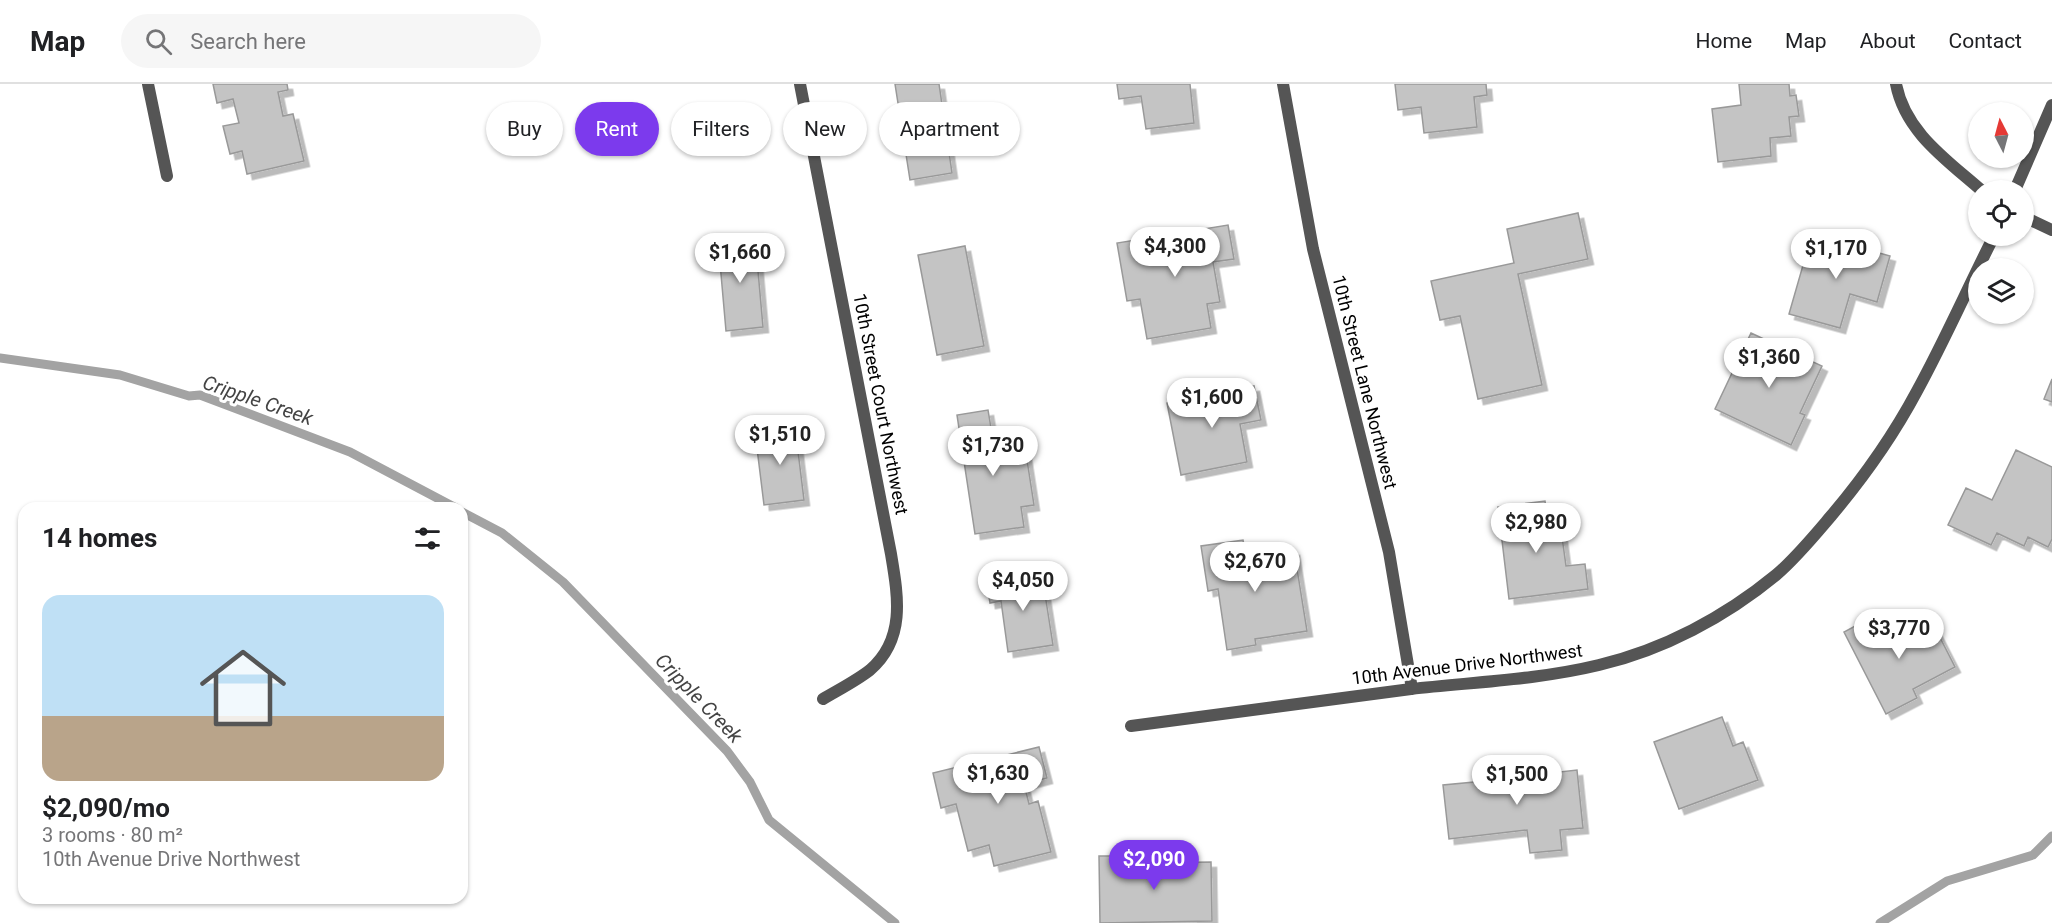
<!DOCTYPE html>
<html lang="en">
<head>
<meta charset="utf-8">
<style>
  body { margin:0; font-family:Roboto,sans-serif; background:#f6f6f6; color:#202124; height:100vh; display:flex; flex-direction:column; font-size:22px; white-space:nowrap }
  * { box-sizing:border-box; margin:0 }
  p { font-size:20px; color:#757577 }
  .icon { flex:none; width:33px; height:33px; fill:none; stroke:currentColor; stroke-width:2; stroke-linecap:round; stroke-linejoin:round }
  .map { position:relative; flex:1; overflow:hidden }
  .details { position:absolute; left:18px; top:418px; width:450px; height:402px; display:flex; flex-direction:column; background:#fff; border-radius:18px; box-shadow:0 2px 4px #0004 }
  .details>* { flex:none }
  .hud { position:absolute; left:486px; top:18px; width:570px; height:54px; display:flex; gap:12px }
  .needle { width:39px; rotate:354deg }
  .fabs { position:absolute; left:1968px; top:18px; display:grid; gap:12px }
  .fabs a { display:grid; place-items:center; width:66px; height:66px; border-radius:50%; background:#fff; box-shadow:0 2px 4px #0004; font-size:30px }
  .price { position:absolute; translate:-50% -51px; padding:0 14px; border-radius:21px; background:#fff; color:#222; font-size:20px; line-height:39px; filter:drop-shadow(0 2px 3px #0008) }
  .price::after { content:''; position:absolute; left:50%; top:36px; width:18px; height:14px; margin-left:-9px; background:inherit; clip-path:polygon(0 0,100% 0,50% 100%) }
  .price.current { background:#7c3aed; color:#fff }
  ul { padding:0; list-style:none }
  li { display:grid; align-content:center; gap:12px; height:318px; padding:0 24px }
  li span { display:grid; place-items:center; height:186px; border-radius:18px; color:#555 }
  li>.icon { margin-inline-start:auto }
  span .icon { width:108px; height:108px; fill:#fffc; stroke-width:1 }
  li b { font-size:26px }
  h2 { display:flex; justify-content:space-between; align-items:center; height:72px; padding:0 24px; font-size:26px }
  .chip { padding:0 21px; border-radius:27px; background:#fff; box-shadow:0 2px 4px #0004; font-size:21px; line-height:54px }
  .chip.current { background:#7c3aed; color:#fff }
  header { display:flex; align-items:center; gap:36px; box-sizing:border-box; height:84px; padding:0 30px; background:#fff; border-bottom:2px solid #e0e0e0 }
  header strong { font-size:28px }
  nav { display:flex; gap:33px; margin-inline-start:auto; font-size:21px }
  .search { width:420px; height:54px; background:#f6f6f6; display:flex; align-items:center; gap:15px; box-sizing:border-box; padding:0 21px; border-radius:33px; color:#757577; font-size:22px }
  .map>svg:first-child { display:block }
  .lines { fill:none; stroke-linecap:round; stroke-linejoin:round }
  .stream { stroke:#a3a3a3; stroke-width:9 }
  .building { fill:#c4c4c4; stroke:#999; stroke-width:1.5; filter:url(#shadow) }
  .service { stroke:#555; stroke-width:12 }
  .minor { stroke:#555; stroke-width:12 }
  .labels { text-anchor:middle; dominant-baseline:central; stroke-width:6; stroke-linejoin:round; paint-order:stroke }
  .street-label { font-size:18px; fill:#000; stroke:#fff }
  .water-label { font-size:20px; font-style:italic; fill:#444; stroke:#fff }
</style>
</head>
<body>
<header>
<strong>Map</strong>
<div class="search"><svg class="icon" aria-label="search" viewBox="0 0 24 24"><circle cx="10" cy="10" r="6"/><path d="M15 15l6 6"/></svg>Search here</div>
<nav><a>Home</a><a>Map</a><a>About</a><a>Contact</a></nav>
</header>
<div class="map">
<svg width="2052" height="839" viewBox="0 0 2052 839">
  <defs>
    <filter id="shadow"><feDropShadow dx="5.5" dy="5.5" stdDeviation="0" flood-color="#0004"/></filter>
  </defs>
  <rect width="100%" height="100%" fill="#fff"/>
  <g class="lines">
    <path class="stream" d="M0 274 120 291 189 312 200 311 350 368 456 424
      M462 428 502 449 563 498 727 667 750 698 769 736 895 839
      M1880 839 1947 797 2033 771 2052 752"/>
  </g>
  <path class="building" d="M213 0H287L288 6 278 8 283 32 293 30 304 77 247 90 242 67 230 70 223 42 239 39 233 15 217 19Z
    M895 0H939L952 89 910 96Z
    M1117 0H1190L1194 39 1146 45 1141 12 1119 15Z
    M1395 0H1486L1487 11 1474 13 1477 43 1424 49 1421 23 1398 26Z
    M1739 0H1789L1790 12 1796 11 1799 32 1789 33 1791 52 1770 54 1771 72 1718 78 1712 25 1741 21Z
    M1578 129 1588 175 1518 190 1542 301 1478 315 1460 232 1440 236 1431 197 1514 179 1507 145Z
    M1228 141 1234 175 1213 178 1220 218 1207 220 1211 244 1147 255 1140 215 1127 217 1117 159Z
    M1812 150 1890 172 1877 218 1850 210 1840 244 1789 230Z
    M755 153 763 243 726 247 718 156Z
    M965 162 984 262 937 271 918 171Z
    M1751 249 1822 282 1800 329 1805 331 1791 361 1715 325Z
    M2052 295V318L2044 315Z
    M1254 302 1261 336 1240 340 1247 378 1181 391 1167 319Z
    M988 326 995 368 1025 363 1034 421 1021 423 1024 443 975 450 957 331Z
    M795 343 804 416 764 421 755 348Z
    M2016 366 2052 383V455L2048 463 2028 453 2024 462 1997 449 1991 461 1948 441 1966 404 1992 416Z
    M1545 417 1548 439 1560 438 1566 482 1585 480 1588 505 1509 515 1498 423Z
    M1243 456 1246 473 1294 466 1307 547 1255 555 1256 561 1227 566 1218 505 1208 507 1201 462Z
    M1042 491 1053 561 1008 568 1001 517 990 519 987 500Z
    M1872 533 1885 558 1930 534 1955 583 1913 605 1917 614 1886 630 1844 548Z
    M1722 633 1733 662 1743 658 1758 696 1679 725 1654 658Z
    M1039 663 1047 694 1024 700 1029 720 1038 717 1051 768 994 782 989 761 968 767 956 720 941 724 933 689Z
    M1550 678 1551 689 1577 686 1583 744 1560 746 1562 766 1530 769 1527 746 1449 755 1443 701 1506 695 1504 683Z
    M1099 772H1140V779L1211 778 1212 837 1100 839Z"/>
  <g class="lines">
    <path class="service" d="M148 0 167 92"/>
    <path class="minor" d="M800 0 891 470C898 512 906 555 870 586 856 597 838 606 823 615
      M1283 0 1313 165 1389 468 1412 605
      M1896 0C1905 48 1947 76 1981 106
      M2015 106 2052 21
      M2024 133 2052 146
      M1131 642C1224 630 1317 617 1411 605 1473 598 1537 596 1599 581 1663 566 1725 533 1776 491 1796 474 1814 452 1831 432 1864 393 1893 352 1917 307 1945 256 1968 203 1994 152"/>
  </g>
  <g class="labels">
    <g class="street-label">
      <text transform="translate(1365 298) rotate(76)">10th Street Lane Northwest</text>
      <text transform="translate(881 320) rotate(79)">10th Street Court Northwest</text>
      <text transform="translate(1467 580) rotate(-7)">10th Avenue Drive Northwest</text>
    </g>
    <g class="water-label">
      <text transform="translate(258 316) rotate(19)">Cripple Creek</text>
      <text transform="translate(699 614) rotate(46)">Cripple Creek</text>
    </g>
  </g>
</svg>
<div class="fabs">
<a><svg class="needle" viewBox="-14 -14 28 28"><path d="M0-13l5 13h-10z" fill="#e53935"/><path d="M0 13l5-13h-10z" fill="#757577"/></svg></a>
<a><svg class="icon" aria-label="locate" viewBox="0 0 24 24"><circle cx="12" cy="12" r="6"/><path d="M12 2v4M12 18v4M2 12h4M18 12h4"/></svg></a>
<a><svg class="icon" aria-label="layers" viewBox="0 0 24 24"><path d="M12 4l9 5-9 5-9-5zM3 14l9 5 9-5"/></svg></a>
</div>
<b class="price" style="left:1175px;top:194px">$4,300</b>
<b class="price" style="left:1836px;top:196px">$1,170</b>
<b class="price" style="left:740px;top:200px">$1,660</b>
<b class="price" style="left:1769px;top:305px">$1,360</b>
<b class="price" style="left:1212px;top:345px">$1,600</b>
<b class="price" style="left:780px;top:382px">$1,510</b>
<b class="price" style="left:993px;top:393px">$1,730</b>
<b class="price" style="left:1536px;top:470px">$2,980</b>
<b class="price" style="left:1255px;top:509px">$2,670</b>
<b class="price" style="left:1023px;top:528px">$4,050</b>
<b class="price" style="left:1899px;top:576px">$3,770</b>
<b class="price" style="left:998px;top:721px">$1,630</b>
<b class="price" style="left:1517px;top:722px">$1,500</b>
<b class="price current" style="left:1154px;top:807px">$2,090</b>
<div class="hud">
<a class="chip">Buy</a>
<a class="chip current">Rent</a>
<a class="chip">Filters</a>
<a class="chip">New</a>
<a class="chip">Apartment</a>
</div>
<section class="details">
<h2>14 homes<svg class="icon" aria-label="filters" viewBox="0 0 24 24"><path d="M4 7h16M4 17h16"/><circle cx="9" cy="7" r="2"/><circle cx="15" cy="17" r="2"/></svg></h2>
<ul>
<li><span style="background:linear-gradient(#bfe0f5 65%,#b9a48a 0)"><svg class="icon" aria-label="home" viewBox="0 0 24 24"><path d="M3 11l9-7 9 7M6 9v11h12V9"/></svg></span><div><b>$2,090/mo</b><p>3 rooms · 80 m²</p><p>10th Avenue Drive Northwest</p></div></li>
</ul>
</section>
</div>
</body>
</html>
